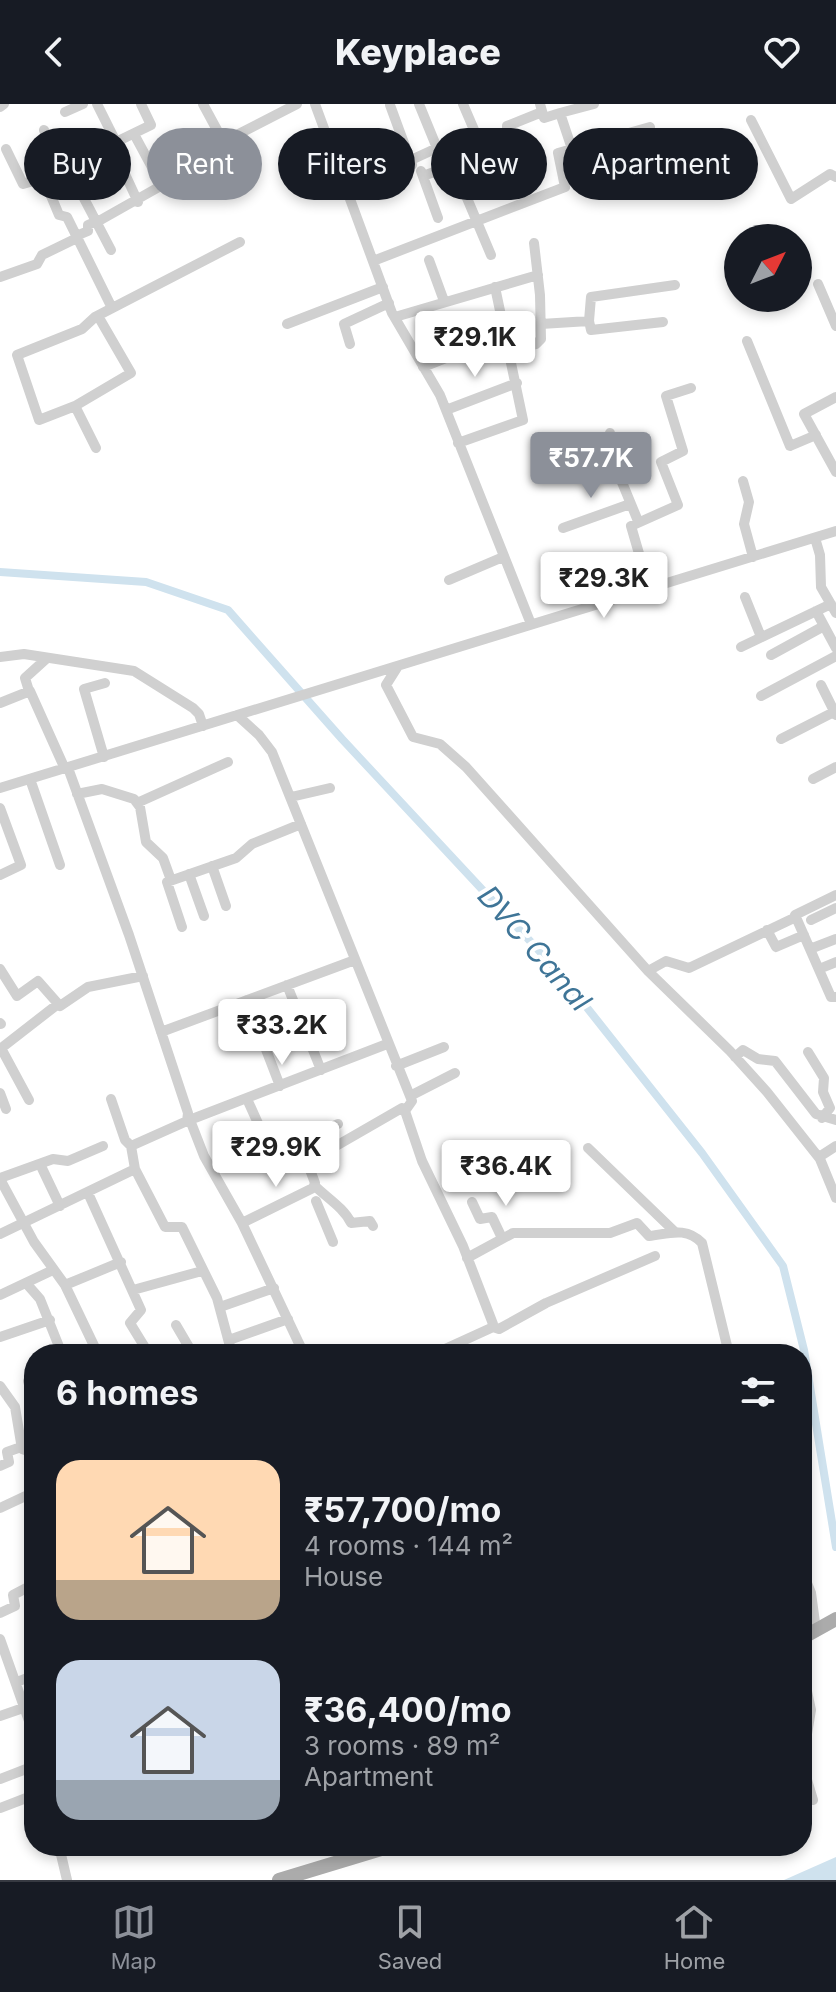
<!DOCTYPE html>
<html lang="en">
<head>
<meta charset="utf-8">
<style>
  body { margin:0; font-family:Inter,sans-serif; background:#242831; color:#f1f3f6; height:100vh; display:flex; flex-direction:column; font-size:30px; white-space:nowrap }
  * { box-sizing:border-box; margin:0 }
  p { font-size:26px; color:#9ea1a6 }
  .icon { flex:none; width:44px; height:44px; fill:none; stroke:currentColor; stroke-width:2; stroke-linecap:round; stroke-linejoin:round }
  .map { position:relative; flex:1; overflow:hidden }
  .side { position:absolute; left:24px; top:1240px; width:788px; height:512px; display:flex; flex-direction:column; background:#171b24; border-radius:32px; box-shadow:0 4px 12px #0003 }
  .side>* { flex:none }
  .hud { position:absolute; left:24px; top:24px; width:788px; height:72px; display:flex; gap:16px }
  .needle { width:52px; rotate:48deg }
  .buttons { position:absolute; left:724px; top:120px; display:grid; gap:16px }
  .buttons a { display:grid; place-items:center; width:88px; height:88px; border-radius:50%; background:#171b24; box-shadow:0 4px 12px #0003; font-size:40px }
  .price { position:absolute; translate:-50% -68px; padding:0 18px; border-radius:8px; background:#fff; color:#222; font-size:26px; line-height:52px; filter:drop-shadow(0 2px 4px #0008) }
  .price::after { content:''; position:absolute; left:50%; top:48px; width:24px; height:18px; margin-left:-12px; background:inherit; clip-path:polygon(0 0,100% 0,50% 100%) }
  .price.current { background:#8c9099; color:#fff }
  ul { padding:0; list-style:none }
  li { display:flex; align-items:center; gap:24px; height:200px; padding:0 32px }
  li span { display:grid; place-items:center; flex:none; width:224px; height:160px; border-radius:24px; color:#555 }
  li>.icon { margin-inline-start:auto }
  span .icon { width:96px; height:96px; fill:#fffc; stroke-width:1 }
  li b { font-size:34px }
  h2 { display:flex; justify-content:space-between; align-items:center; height:96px; padding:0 32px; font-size:34px }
  .pill { padding:0 28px; border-radius:36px; background:#171b24; box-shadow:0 4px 12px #0003; font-size:28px; line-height:72px }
  .pill.current { background:#8c9099; color:#fff }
  header { display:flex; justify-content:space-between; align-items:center; height:104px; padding:0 32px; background:#171b24; font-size:36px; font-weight:800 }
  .dock { display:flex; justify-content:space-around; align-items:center; height:112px; border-top:2px solid #363941; background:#171b24; font-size:22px; color:#9ea1a6 }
  .dock a { display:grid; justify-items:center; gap:4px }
  .dock .current { color:#8c9099 }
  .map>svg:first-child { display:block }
  .water { fill:#cfe2ee }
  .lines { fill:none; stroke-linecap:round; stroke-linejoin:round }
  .canal { stroke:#cfe2ee; stroke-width:8 }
  .minor { stroke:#d0d0d0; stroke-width:10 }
  .major { stroke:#ababab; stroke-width:14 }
  .labels { text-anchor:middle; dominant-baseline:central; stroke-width:8; stroke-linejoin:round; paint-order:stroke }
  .water-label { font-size:30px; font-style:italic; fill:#3f7597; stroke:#fff }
</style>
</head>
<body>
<header><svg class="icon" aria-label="back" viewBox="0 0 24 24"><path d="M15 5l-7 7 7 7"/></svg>Keyplace<svg class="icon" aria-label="heart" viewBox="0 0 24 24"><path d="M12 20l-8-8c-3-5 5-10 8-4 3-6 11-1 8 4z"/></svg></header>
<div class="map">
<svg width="836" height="1776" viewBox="0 0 836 1776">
  <rect width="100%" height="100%" fill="#fff"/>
  <path class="water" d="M836 1753V1776H784Z"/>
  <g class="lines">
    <path class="canal" d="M0 468 146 478 228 506 342 635 558 867 702 1049 783 1162 804 1246 836 1443"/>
    <path class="minor" d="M97 0 116 38 151 21 141 0
      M315 0 392 209 440 291 531 520
      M463 0 481 42 507 33V22L542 8
      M540 0 544 14 560 9 572 45
      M0 3 4 0
      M65 8 83 0
      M560 9 594 0
      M751 16 791 95 830 70 836 73
      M44 26 57 58 50 63 51 71 44 75 59 111 67 113 112 204
      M134 30 162 82
      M223 38 297 0
      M593 39 605 79
      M6 45 23 80 44 74
      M166 50 186 83
      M411 56 437 44 419 0
      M421 67 438 114
      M125 70 138 98
      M423 72 453 61 491 151
      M77 81 111 146
      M346 84 412 61 390 1
      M97 118 166 79 178 86 214 69 208 47 223 37 203 0
      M76 132 88 127V121L97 117
      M429 156 444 197
      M373 157 565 83 558 49 650 23
      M0 173 37 160 42 151 77 134
      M818 180 836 222
      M395 213 538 171
      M589 217 591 226 663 218
      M287 220 383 183
      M541 220 589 217 591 193 675 181
      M747 237 790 342 816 331
      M350 240 344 220 389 199
      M510 245 536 240 541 235 540 191 534 139
      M423 263 506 230
      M836 293 804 310 836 368
      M75 302 39 316 17 251 82 225 95 213 240 138
      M446 306 517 279
      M610 329 619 371 638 417
      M458 339 523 316 495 183
      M96 344 75 302 131 269 98 212
      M743 377 749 398 744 420 753 453
      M563 424 630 400
      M815 434 820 451 821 483 836 509
      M449 476 503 453
      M649 484 631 422 678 401 661 358 683 347 666 292 691 284
      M745 493 761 533
      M816 507 836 544
      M741 543 831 500
      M771 551 824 522
      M0 553 24 550 134 567 193 604 199 610 203 622
      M398 562 386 581 413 633 440 640 466 663 648 867 730 947 767 988 820 1055 836 1094
      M821 581 836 611
      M29 587 25 574 46 555
      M761 592 836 552
      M0 599 30 587 65 665
      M237 611 259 631 272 648 412 997 405 1007 422 1057 463 1142 493 1220 491 1224 434 1250
      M781 635 836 607
      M104 653 84 585 105 579
      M68 664 129 831 188 1009 187 1017 131 1042 135 1065 165 1123H182L217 1194 232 1250
      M30 675 60 761
      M813 675 836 663
      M0 684 836 427
      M77 690 102 685 134 695 140 703 146 738 163 754 171 776
      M291 693 330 684
      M137 699 228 658
      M0 704 21 761 0 771
      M212 762 226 802
      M189 770 204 812
      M836 791 795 811 831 893H836
      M811 816 836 804
      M182 823 167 778 236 754 252 740 301 720
      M767 826 776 843 804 831
      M810 845 836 835
      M0 865 17 892 38 877 60 902 88 883 143 872
      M819 865 836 858
      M648 867 666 857 689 864 796 813
      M287 881 321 966
      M247 896 280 982
      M0 919 1 920
      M161 928 355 856
      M1 944 29 996
      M0 945 58 900
      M808 948 824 974 823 988 830 1004 822 1014
      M735 953 743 946 758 955 775 957 816 1010 836 1016
      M396 962 444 943
      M0 989 6 1005
      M410 992 455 969
      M111 995 125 1036 131 1042
      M247 995 275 1057 314 1043 313 1031 338 1020
      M190 1016 204 1052 242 1119 304 1250
      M187 1017 387 940
      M336 1042 402 1004 406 1005
      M588 1044 674 1127
      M819 1053 836 1042
      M40 1060 60 1102
      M0 1074 53 1055 68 1057 103 1042
      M0 1075 34 1138 65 1181 98 1250
      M315 1082C327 1094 344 1104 351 1119L370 1117 373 1122
      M88 1089 141 1206 130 1219 149 1250
      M316 1097 333 1138
      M472 1098 480 1115 492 1113 502 1134
      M242 1119 313 1084 315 1079 303 1047
      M0 1130 135 1065
      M467 1154 513 1129H610L637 1119 649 1132C668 1130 686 1122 702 1139L729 1250
      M26 1179 40 1195 62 1250
      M65 1181 121 1158
      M133 1186 202 1167
      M0 1191 53 1166
      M220 1203 274 1184
      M176 1221 193 1250
      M493 1223 499 1225 546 1199 655 1152
      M0 1233 50 1216
      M229 1236 288 1215
      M108 1250H112
      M34 1272 28 1277 34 1297
      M0 1282 15 1303 22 1345 31 1348
      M34 1347 30 1350 34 1392
      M0 1362 9 1358 7 1348 21 1343
      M0 1404 32 1389
      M802 1467 811 1489 816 1526
      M0 1509 15 1502 13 1491 34 1480
      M0 1535 34 1631
      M802 1564 811 1606 802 1660
      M17 1578 34 1571
      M0 1612 26 1603
      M802 1659 813 1696
      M0 1675 34 1662
      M0 1704 34 1691
      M59 1742 67 1776"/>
    <path class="major" d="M802 1534 836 1515
      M279 1776 391 1742"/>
  </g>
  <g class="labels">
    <g class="water-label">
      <text transform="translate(535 844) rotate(49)">DVC Canal</text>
    </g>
  </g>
</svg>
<div class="buttons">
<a><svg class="needle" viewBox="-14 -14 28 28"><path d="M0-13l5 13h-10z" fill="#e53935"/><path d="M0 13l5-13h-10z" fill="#9ea1a6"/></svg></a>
</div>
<b class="price" style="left:475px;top:275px">₹29.1K</b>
<b class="price current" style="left:591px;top:396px">₹57.7K</b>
<b class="price" style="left:604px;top:516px">₹29.3K</b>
<b class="price" style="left:282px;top:963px">₹33.2K</b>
<b class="price" style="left:276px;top:1085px">₹29.9K</b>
<b class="price" style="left:506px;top:1104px">₹36.4K</b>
<div class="hud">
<a class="pill">Buy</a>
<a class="pill current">Rent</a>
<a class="pill">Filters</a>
<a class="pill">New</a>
<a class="pill">Apartment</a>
</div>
<section class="side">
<h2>6 homes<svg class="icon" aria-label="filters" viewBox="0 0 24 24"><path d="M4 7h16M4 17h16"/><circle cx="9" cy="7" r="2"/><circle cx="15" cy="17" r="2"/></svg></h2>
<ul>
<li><span style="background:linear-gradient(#ffd9b3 75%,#b9a48a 0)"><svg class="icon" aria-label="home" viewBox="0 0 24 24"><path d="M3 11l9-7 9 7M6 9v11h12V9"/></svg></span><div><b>₹57,700/mo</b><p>4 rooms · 144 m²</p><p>House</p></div></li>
<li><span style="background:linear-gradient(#c9d6e8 75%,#9aa5b1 0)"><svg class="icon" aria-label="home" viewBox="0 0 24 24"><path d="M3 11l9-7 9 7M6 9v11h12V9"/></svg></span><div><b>₹36,400/mo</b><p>3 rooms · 89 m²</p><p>Apartment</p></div></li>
</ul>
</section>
</div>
<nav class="dock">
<a class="current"><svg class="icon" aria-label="map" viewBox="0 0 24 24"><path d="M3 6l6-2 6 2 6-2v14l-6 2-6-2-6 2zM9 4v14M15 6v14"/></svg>Map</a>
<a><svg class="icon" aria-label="saved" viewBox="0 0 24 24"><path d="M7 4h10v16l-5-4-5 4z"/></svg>Saved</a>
<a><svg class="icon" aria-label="home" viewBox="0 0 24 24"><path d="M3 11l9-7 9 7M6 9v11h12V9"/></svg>Home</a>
</nav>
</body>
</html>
